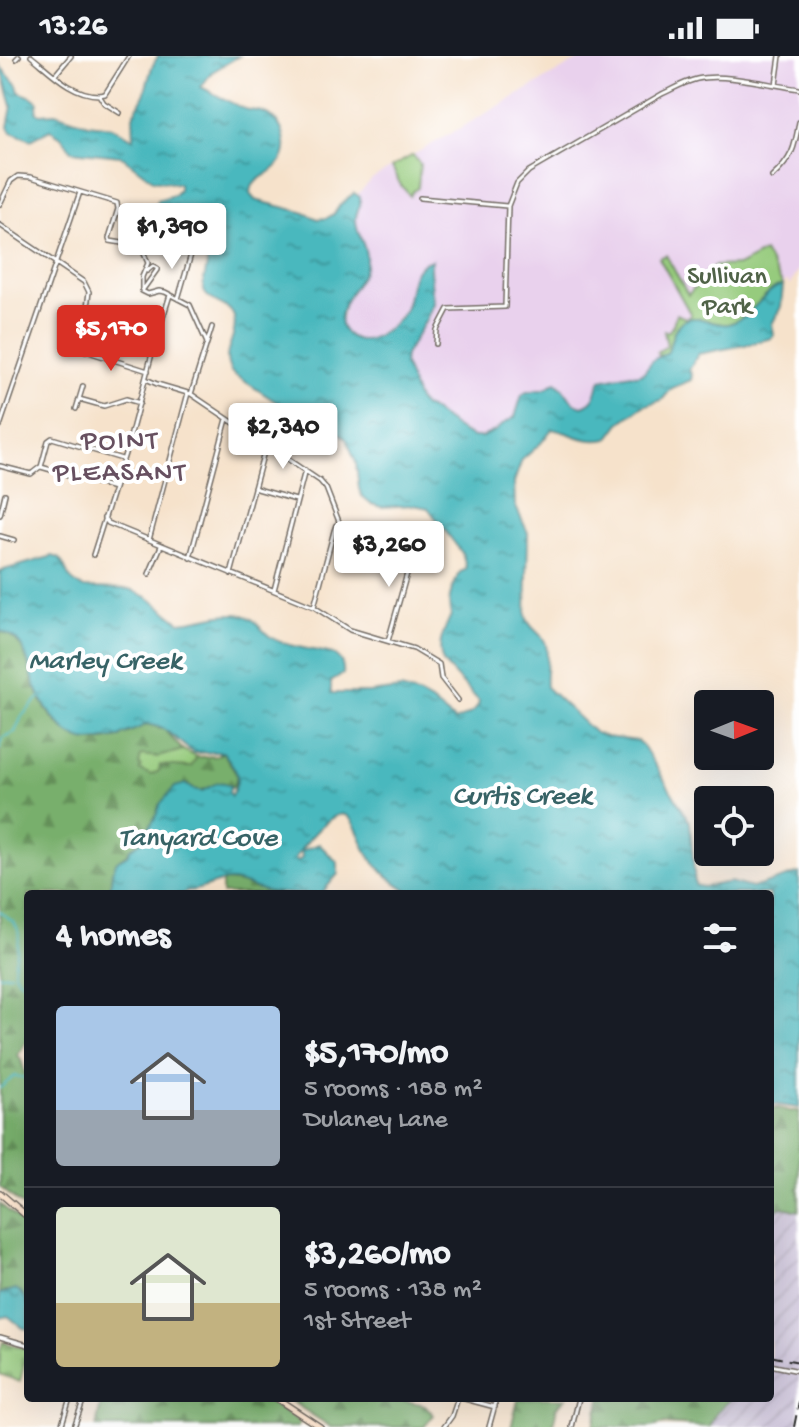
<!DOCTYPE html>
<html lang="en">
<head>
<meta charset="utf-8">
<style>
  body { margin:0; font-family:"Gochi Hand",sans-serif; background:#242831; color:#f1f3f6; height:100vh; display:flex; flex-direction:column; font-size:30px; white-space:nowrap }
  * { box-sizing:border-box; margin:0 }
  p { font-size:26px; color:#9ea1a6 }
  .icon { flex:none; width:44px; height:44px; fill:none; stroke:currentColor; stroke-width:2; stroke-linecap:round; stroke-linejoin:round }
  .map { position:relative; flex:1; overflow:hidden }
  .panel { position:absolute; left:24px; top:834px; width:750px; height:512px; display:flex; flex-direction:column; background:#171b24; border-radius:8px; box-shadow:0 8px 32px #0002 }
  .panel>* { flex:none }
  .needle { width:52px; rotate:89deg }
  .buttons { position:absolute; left:694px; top:634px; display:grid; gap:16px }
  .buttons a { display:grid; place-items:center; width:80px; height:80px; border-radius:8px; background:#171b24; box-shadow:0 8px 32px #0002; font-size:40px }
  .price { position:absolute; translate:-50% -68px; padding:0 18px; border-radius:8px; background:#fff; color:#222; font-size:26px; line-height:52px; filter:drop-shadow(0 2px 4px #0008) }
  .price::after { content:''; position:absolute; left:50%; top:48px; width:24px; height:18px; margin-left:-12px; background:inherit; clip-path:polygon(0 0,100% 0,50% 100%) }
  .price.current { background:#d93025; color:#fff }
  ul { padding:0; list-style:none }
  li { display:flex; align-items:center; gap:24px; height:200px; padding:0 32px }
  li+li { border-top:2px solid #363941 }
  li span { display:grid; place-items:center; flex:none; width:224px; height:160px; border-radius:8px; color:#555 }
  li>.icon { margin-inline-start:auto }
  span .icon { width:96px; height:96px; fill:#fffc; stroke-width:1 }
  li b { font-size:34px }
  h2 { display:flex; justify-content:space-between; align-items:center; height:96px; padding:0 32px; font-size:34px }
  .status { display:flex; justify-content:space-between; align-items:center; height:56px; padding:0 40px; background:#171b24; direction:ltr }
  .status svg { height:22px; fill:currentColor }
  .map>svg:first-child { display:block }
  .built { fill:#e9d1ed }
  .industrial { fill:url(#industrial-furrows) }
  .forest { fill:url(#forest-firs); stroke:#526d4c; stroke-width:2 }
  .cemetery { fill:url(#cemetery-stones); stroke:#607b54; stroke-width:2 }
  .green { fill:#96cb7d; stroke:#607b54; stroke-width:2 }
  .water { fill:url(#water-ripples); stroke:#3a7274; stroke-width:2 }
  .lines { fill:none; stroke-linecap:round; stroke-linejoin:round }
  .stream { stroke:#48b8be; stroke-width:2 }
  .minor-casing { stroke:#726b63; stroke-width:6 }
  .secondary-casing { stroke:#726b63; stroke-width:8 }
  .minor { stroke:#fff; stroke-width:3 }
  .secondary { stroke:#fce5d0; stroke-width:5 }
  .rail { stroke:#2b2b2b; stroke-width:2; stroke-dasharray:12 6; stroke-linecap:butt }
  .labels { text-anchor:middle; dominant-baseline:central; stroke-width:8; stroke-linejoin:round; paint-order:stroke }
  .park-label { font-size:26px; fill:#506348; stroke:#fff }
  .neighbourhood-label { font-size:28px; letter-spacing:2px; fill:#675060; stroke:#fff }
  .water-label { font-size:28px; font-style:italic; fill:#376366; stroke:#fff }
</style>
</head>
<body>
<div class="status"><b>13:26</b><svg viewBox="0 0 49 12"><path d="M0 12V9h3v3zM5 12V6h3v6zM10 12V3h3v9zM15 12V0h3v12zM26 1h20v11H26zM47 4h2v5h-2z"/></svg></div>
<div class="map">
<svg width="799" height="1371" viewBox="0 0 799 1371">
  <defs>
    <pattern id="industrial-furrows" width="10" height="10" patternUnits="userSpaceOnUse" patternTransform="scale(2)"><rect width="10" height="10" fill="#c9bfd7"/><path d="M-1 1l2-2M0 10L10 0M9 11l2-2" fill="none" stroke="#ada4b9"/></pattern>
    <pattern id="forest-firs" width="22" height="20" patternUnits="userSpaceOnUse" patternTransform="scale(2)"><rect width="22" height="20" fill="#78af6c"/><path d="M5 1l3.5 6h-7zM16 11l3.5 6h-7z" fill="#638f59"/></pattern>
    <pattern id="cemetery-stones" width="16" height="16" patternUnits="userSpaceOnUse" patternTransform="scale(2)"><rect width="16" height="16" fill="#96cb7d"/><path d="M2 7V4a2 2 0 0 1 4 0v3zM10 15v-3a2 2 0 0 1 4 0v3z" fill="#81ae6c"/></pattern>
    <pattern id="water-ripples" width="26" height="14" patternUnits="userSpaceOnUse" patternTransform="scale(2)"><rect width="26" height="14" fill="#48b8be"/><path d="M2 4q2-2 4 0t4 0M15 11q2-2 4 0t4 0" fill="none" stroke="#3c969b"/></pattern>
  </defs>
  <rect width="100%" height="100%" fill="#fff"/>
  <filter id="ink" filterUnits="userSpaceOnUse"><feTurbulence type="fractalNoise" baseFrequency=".0125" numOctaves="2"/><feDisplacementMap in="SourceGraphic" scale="16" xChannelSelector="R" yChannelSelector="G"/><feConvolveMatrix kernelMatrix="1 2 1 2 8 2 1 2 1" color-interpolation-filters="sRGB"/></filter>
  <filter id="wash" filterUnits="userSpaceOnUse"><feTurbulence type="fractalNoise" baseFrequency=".006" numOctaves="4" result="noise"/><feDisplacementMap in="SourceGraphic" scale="32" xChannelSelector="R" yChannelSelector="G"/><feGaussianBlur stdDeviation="1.8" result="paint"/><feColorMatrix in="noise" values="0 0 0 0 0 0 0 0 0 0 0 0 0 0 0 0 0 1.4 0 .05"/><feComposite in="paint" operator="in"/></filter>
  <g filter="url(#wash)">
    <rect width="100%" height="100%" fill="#f6e2cb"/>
    <path class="built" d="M586 0H799V213L790 229 787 224 783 229 763 196 740 209 715 210 710 213 688 240 666 200 660 202 691 259 686 262 676 259 673 269 669 275 667 291 657 295 660 301 653 304 644 316 637 319 604 323 598 330 594 343 582 351 570 345 559 328H553L545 333 526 336 522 339 515 361 487 379 473 381 424 351 418 344 404 309 405 299 431 254 432 235 430 213 432 205 425 207 410 226 409 241 406 252 389 271 368 284 359 285 350 281 342 272 341 266 345 248 364 215 366 206V196L356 167 360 141 358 138 373 122 392 111 398 122 397 123 400 128 410 139 413 135 418 132 420 108 413 99Z"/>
    <path class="industrial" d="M788 1149 799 1150V1371H710L717 1356 732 1342H770V1213L774 1161 778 1152Z"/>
    <path class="forest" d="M0 575C24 582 26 602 33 623 39 644 52 668 72 678 77 680 83 684 89 685 99 686 110 682 120 681L123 678 128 677 146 668 165 673 167 677 183 694 158 701 142 710 140 714 160 709 190 711 197 701 217 700 223 696 237 719 234 732 225 727C207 731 203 740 185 728L159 749 157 758 142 785 131 792 127 798 120 803 112 816 110 838H28V982L18 999C34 1018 28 1125 28 1154L0 1131Z
      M224 825C243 825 261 834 280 838H222V826Z
      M778 1052 789 1055H799V1155C794 1154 784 1150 780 1152 770 1155 771 1187 770 1196V1057L772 1053Z
      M0 1148 28 1171V1249L21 1236 5 1235 0 1238Z
      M102 1342H262L300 1366 298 1371H96Z
      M286 1342H392L425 1349 434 1359 424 1371H331Z
      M536 1342H566L557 1351 553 1370 556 1371H511L518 1344Z
      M601 1342H732L717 1356 710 1371 665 1368 650 1371H593Z"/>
    <path class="cemetery" d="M3 1286 28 1293 20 1326 0 1318V1296Z"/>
    <path class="green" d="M413 99 420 108 418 132 413 135 410 140 400 128 392 111Z
      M764 196 783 229C765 231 752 263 728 268 713 270 698 257 685 264 672 271 672 283 668 296L660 301 657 296 667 290 664 275H669L673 269 676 258 686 262 691 259 659 202 666 199 688 239 710 213 715 210 740 209Z
      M183 694 197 701 191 711 160 709 159 715 151 719 140 714 141 710 139 709 141 699 158 701Z"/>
    <path class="water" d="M158 0H239L212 16 201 31C215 38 230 47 245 53 251 55 258 54 264 57 283 64 292 91 279 108 269 121 252 121 250 138L255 144 302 156 318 163 327 162 334 158 340 149 354 137 360 141C362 150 355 155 356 164 356 183 374 194 362 218 355 233 337 251 341 269 342 272 345 276 348 279 366 294 394 271 404 255 414 238 405 211 432 204L430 213 433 247 426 264 405 299 404 308 418 344 424 351 432 354 464 377 473 381H482L495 375 503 368 515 361 522 339 527 336 545 333 556 326C568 334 566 345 582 350 597 345 595 336 601 324L631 318 637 319 644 316 653 304 668 296C672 284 672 271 685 264 698 257 713 270 728 268 751 263 766 231 783 229L781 251 772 268 774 279 772 282 750 288 698 298 689 314 692 319 691 324 672 332 662 344 643 350 620 367 608 383C583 388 574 377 552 373L541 387 522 404 514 426 515 449 528 477 526 560C529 573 540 575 545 586 550 596 544 618 546 631L595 677 606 681 638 685 644 691 690 766 695 829 703 831 730 826 752 832 799 817V1052L770 1048V838H413C394 826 378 815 367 796 362 787 354 761 345 759 331 754 300 792 295 803L296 806 302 802 301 795 319 788 338 807V818L321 838C302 838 284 839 265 835 253 832 242 825 229 825 215 825 201 835 187 835L183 838H110L112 816 117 805 127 799 131 792 142 785 157 758 160 748 175 731 185 728 193 733 202 735C213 730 219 722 231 730L229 736 231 740C243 720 236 713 223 696L194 697C175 685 170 671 146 668 138 675 125 675 120 681 108 682 95 687 83 684 75 682 68 677 62 671 50 659 41 645 35 629 27 607 27 582 0 575V515L53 500 59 502C71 517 62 521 84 532L130 533 149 542 180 566C201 565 223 555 243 559 256 562 261 575 272 582 290 592 314 593 333 598 341 603 344 608 343 618L331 626V637H369L401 633 420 639 431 645 455 665C464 660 478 657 479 645L444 608C435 591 444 575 451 559 446 544 453 529 460 516L465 514 466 511 462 497 428 452 414 449 381 451 372 448 362 440 359 433 356 407 347 384 341 378 307 366 232 317C218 296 239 283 234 261 231 248 212 248 205 237 199 225 211 212 206 199L185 190 170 169 158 163 154 154 158 144 174 139 179 134V128L153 124 121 100 71 95 63 82 50 74 31 84 11 76 8 71 12 50 3 18 0 15V10L17 29 19 36 32 41 38 46 36 56 40 58 55 57 88 68 112 71 134 83 133 60 144 39 152 11Z
      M16 1233C31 1241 28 1258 28 1273L23 1272 8 1260 0 1262V1238Z"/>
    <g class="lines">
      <path class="stream" d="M0 693 3 681 15 676 22 660 40 641
        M0 855C6 862 15 864 18 874 24 897 0 920 28 928
        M0 919 11 918
        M0 1032 15 1020 26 1022"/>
    </g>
  </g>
  <g filter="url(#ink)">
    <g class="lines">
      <g class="minor-casing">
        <path id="minor" d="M31 0C51 16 72 39 99 39
          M16 3 19 0
          M55 19 71 0
          M776 29 780 0
          M99 39 105 38 129 0
          M99 39 104 47 120 57
          M772 121C792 103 795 92 799 66
          M420 142 507 150
          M0 148 11 125 18 120 31 121 117 147 118 153 109 182 110 185 140 190 142 192
          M0 169 84 226 89 236 86 259 91 267 153 289
          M142 193 148 207 142 221V235L148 238 159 235 165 236 190 249 207 287
          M142 235 157 214V212L153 210 147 215
          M178 243 192 195
          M436 288 437 274 448 253 505 251 508 150 517 127 529 115 662 38C673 33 684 26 697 23 724 17 771 29 799 33
          M82 294 148 315
          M146 323 157 328 191 338 320 425 326 432 343 476 349 479 415 489 388 585
          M191 338 212 271
          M79 343 104 350 126 343 140 347
          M76 353 83 330
          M0 370 80 136
          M0 410 31 418 40 411
          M41 411 48 385 52 382 122 403
          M41 411 114 432
          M254 432 296 444
          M0 459 5 438
          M104 462 108 467 314 551 350 574 414 593 439 608 441 622 458 644
          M0 480 14 484
          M149 484 188 337
          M93 499 129 385 154 290 170 239
          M190 502 227 363
          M149 518 161 490
          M231 518 266 388
          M274 534 305 414
          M314 551 334 475 336 469 339 468
          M0 1281 28 1289
          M770 1309 799 1315
          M461 1342 495 1351
          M61 1371 70 1342
          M74 1371 84 1342
          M444 1371 452 1360 458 1342
          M489 1371 497 1342
          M572 1371 579 1342"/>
      </g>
      <g class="secondary-casing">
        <path id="secondary" d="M0 1137 28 1161
          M276 1342 320 1371"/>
      </g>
      <use href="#minor" class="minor"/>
      <use href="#secondary" class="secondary"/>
      <path class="rail" d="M770 1300 799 1306
        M794 1371 799 1346"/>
    </g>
  </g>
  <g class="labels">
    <g class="park-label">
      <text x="727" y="222">Sullivan<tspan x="727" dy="30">Park</tspan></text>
    </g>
    <g class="neighbourhood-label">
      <text x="120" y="386">POINT<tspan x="120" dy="32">PLEASANT</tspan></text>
    </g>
    <g class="water-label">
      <text x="105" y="606">Marley Creek</text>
      <text x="522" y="741">Curtis Creek</text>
      <text x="198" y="783">Tanyard Cove</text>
    </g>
  </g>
</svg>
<div class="buttons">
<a><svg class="needle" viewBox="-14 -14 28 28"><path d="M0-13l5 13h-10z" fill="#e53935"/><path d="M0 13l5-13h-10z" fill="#9ea1a6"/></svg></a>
<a><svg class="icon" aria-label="locate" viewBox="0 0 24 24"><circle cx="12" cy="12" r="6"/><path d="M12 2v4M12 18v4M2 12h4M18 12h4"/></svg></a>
</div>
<b class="price" style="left:172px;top:215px">$1,390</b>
<b class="price current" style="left:111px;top:317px">$5,170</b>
<b class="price" style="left:283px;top:415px">$2,340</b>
<b class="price" style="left:389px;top:533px">$3,260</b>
<section class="panel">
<h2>4 homes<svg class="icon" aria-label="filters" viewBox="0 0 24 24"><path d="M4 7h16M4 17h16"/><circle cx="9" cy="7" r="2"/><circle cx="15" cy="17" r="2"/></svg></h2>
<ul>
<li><span style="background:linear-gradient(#a9c7e8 65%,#9aa5b1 0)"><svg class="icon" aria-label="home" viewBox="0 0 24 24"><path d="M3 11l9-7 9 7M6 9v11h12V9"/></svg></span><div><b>$5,170/mo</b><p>5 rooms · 188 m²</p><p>Dulaney Lane</p></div></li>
<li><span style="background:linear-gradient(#dfe7d0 60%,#c2b280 0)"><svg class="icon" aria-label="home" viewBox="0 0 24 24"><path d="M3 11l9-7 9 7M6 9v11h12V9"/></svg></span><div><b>$3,260/mo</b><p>5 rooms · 138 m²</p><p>1st Street</p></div></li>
</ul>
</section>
</div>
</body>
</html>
